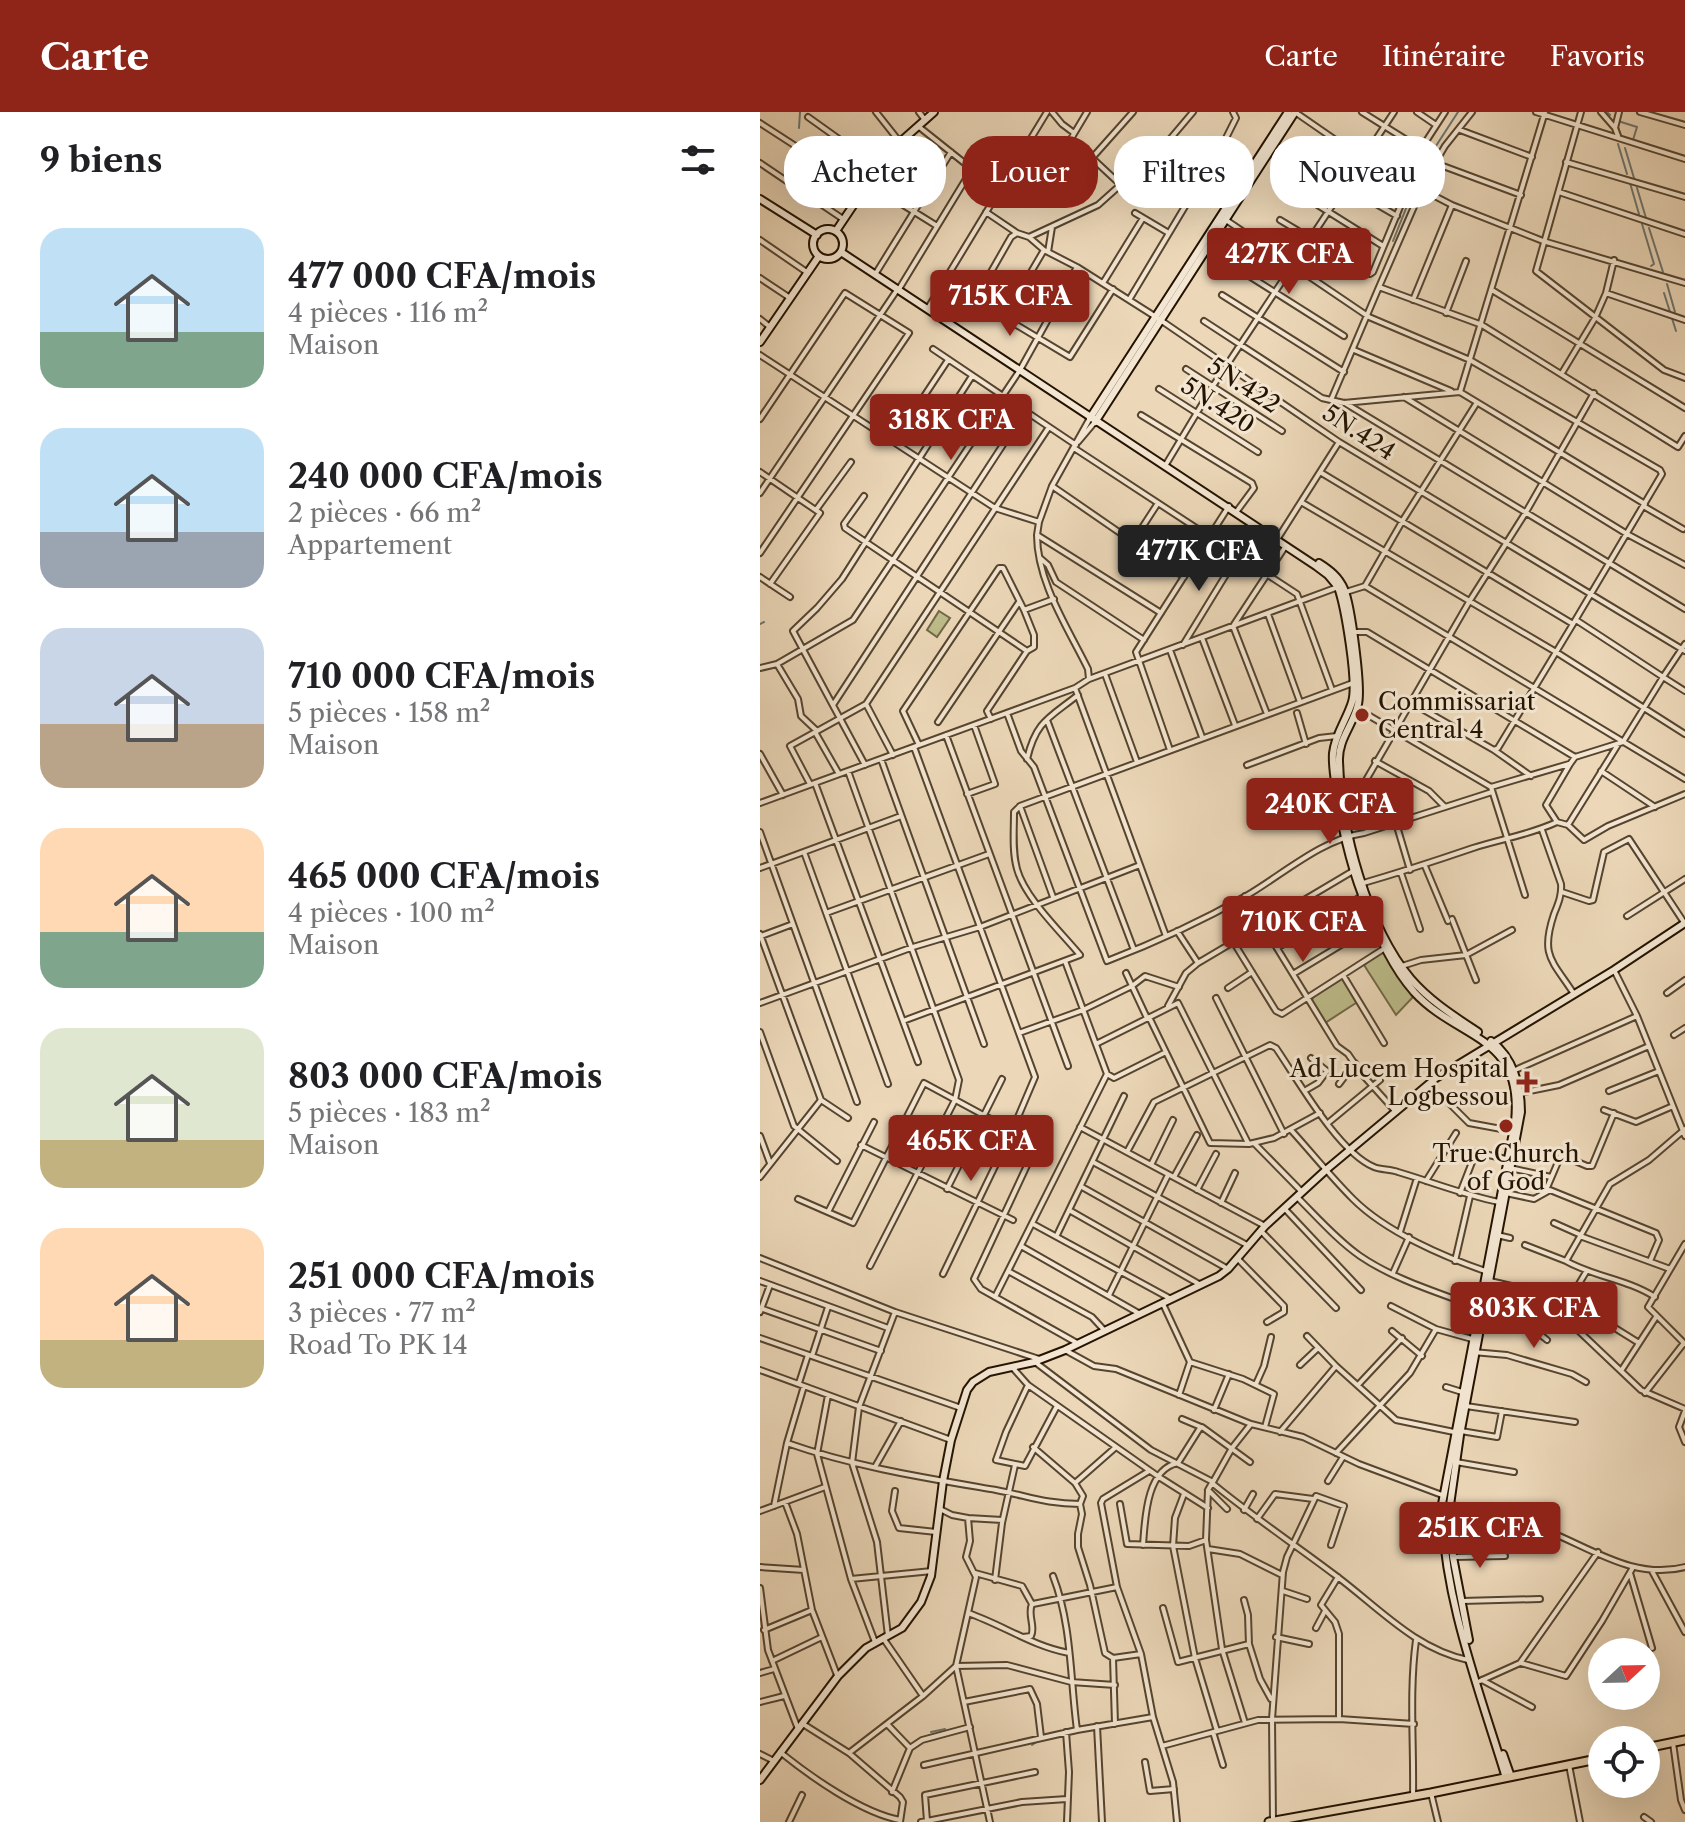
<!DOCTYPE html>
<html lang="fr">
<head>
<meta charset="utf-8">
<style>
  body { margin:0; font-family:"Libre Caslon Text",serif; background:#f2f2f2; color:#202124; height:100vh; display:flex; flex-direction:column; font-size:30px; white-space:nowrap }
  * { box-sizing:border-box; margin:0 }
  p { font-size:26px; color:#757577 }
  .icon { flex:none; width:44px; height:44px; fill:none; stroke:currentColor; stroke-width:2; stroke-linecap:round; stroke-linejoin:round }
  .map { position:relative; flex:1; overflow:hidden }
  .details { display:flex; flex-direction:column; background:#fff; width:760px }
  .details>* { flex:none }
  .hud { position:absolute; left:24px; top:24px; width:760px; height:72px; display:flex; gap:16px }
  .needle { width:52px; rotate:68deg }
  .controls { position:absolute; left:828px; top:1526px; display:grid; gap:16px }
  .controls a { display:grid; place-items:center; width:72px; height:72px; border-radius:50%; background:#fff; box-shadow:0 8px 32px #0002; font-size:40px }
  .price { position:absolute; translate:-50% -68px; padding:0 18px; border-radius:8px; background:#8f2418; color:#fff; font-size:26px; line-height:52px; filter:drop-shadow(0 2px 4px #0008) }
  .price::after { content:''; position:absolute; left:50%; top:48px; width:24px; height:18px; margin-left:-12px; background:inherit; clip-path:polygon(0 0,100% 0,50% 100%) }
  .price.on { background:#222; color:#fff }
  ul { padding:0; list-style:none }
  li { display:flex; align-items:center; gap:24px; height:200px; padding:0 40px }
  li span { display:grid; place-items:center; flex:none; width:224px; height:160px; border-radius:24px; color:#555 }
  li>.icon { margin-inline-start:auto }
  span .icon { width:96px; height:96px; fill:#fffc; stroke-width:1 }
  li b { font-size:34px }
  h2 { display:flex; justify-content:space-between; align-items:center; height:96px; padding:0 40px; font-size:34px }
  .tag { padding:0 28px; border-radius:32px; background:#fff; box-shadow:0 8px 32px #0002; font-size:28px; line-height:72px }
  .tag.on { background:#8f2418; color:#fff }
  header { display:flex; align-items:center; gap:48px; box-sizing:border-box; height:112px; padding:0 40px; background:#8f2418; color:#fff }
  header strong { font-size:38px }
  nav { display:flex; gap:44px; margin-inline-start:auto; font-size:28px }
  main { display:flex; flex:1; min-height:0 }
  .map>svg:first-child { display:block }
  .green { fill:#bdbd8b; stroke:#706846; stroke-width:2 }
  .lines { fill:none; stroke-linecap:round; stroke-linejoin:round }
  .stream { stroke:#6d7570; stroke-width:2 }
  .street-casing { stroke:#56442e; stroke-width:8 }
  .secondary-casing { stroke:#241300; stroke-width:10 }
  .primary-casing { stroke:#241300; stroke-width:11 }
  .street { stroke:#f3e6d2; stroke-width:4 }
  .secondary { stroke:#f3e6d2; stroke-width:6 }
  .primary { stroke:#ecd8b9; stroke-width:7 }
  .poi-dot { fill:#8f2418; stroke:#f3e6d2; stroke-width:3 }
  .labels { text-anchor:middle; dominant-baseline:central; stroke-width:6; stroke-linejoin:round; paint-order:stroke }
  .street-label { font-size:24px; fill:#241300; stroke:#f3e6d2 }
  .poi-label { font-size:24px; fill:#241300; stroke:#f3e6d2; text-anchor:start }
</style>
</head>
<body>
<header>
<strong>Carte</strong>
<nav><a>Carte</a><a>Itinéraire</a><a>Favoris</a></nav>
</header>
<main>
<section class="details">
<h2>9 biens<svg class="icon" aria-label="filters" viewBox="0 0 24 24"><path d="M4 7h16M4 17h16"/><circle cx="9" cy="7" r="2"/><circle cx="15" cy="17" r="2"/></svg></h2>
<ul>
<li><span style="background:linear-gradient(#bfe0f5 65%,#7fa58c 0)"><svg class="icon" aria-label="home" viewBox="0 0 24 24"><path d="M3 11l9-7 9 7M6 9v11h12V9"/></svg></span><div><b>477 000 CFA/mois</b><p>4 pièces · 116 m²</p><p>Maison</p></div></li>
<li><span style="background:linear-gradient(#bfe0f5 65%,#9aa5b1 0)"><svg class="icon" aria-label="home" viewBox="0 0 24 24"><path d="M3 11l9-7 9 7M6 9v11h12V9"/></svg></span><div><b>240 000 CFA/mois</b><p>2 pièces · 66 m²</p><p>Appartement</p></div></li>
<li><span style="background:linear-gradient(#c9d6e8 60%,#b9a48a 0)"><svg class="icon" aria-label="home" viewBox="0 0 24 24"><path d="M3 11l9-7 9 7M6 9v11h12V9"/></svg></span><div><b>710 000 CFA/mois</b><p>5 pièces · 158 m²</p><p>Maison</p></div></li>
<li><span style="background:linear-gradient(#ffd9b3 65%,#7fa58c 0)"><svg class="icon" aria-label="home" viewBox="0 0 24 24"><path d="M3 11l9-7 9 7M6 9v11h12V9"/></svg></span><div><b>465 000 CFA/mois</b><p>4 pièces · 100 m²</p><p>Maison</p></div></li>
<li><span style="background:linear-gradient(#dfe7d0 70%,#c2b280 0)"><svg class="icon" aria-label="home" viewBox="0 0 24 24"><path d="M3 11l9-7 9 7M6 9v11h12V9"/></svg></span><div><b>803 000 CFA/mois</b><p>5 pièces · 183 m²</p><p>Maison</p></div></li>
<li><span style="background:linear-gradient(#ffd9b3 70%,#c2b280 0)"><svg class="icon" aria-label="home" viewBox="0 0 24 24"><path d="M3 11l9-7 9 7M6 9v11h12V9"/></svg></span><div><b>251 000 CFA/mois</b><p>3 pièces · 77 m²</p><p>Road To PK 14</p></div></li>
</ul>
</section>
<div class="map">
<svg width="925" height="1710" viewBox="0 0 925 1710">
  <rect width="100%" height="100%" fill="#ecd8b9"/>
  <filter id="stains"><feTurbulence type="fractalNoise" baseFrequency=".0025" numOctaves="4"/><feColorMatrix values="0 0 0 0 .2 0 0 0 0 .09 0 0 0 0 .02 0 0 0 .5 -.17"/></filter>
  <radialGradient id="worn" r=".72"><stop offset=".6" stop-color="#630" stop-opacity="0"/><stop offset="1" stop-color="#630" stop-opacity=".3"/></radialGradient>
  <path class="green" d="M179 499 190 506 177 525 167 518Z
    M624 840 639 866 654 884 636 903 604 853 618 841Z
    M585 865 599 889 565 911 552 889 553 885Z"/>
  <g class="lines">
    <path class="stream" d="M847 0 850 3
      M858 9 877 15 873 28
      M857 12 861 24
      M39 16 40 0
      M858 32 867 62
      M865 36 874 66
      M870 71 879 102
      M877 76 886 106
      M882 112 894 152 891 154
      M889 116 903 160
      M633 129 663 54 698 0
      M907 172 915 200
      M904 181 916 219
      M0 512 4 510
      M171 1620 185 1617
      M272 1633 278 1629"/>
    <g class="street-casing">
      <path id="street" d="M116 0 139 29
        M159 0 165 8
        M292 0 302 12 314 21
        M535 0 603 47 692 93 783 129 925 171
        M602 0 661 37
        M657 0 676 13
        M776 0 925 47
        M821 0 776 159 904 258 925 266
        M841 0 855 16
        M880 0 925 13
        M48 5 118 55
        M0 11 102 77
        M700 18 772 45
        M858 24 855 16 859 0
        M129 40C145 50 153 66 168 76
        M546 48 585 74 637 104
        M806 50 925 85
        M0 51 83 107
        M675 51 685 34 712 0
        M290 62 327 0
        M646 69 661 37 685 0
        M108 71 177 114
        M362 74 332 46 373 0
        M529 75 623 134
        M799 80 925 122
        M761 83 675 51 670 58 619 175 722 213 918 335 925 324
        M226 100 257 121
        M375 101 407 120
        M466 108 609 205 710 248 900 358 902 362 813 512 560 360
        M520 108 610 162 613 160 650 71
        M269 125 284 138 317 155 396 205 579 330 925 539
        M0 128 48 161
        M288 140 292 115
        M475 155 584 224
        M116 161 191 40
        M0 166 30 186
        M343 171 383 106
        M139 177 212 57 158 14
        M353 177 310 245 215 188 251 125 257 121 269 125 338 93 405 33 433 0
        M732 178 925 296
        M846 181 925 208
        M462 183 584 260
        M369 188 466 26 476 6 473 0
        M653 188 692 93
        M168 196 287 0
        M686 201 706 149
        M244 206 284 138
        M0 207 10 215
        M444 209 562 286 584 291 700 280 885 392
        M173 237 316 333
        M594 238 691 279
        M0 243 235 396 279 410
        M426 257 522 319
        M802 261 835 206 846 181 854 148
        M399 277 498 340
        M700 280 785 0
        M644 285 867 422 925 453
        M571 288 619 175
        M585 291 925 497
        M381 303 492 371 494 376 477 399
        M330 306 292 374 279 410 277 423 401 501
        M0 307 85 181 149 221 0 441
        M147 310 188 248
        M131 326 139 304
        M318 330 334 311
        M314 336 537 482 572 578
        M405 354 453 274 634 0
        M0 360 60 401 10 472
        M292 374 424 465
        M0 381 137 178
        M104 384 84 412 85 416 267 539
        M541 390 796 540 925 622
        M885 395 923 417
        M56 398 91 350
        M277 423C277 470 308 516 328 557L329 567
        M518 426 579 330
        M374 428 398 391
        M280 446 288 453 296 470 384 528
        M0 465 30 485
        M605 474 925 667
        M586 480 605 474 643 408 716 292
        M508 502 540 590
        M816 508 903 565 863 630 815 645 810 652 786 693 797 710 808 713 859 631
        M592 520H607L815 645
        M442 526 475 613
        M925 532 903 565 925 579
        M423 533 478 443
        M410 538 442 625
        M17 552 38 587 41 604 57 619
        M0 556 17 552 93 508 260 258 317 155
        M345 562 377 650
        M315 576 406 824
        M650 590 734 638 771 664
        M106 592 133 643
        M73 593 265 299
        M596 596 731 675 765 783
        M247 601 261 639 274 655 347 849C394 831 442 809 486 784 522 763 562 727 604 721L732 680
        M537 601 546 632
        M507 602 473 514 525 435
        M231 607 227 599 267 539 274 535V523L264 498
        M287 608 374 838
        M178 610 259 490
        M55 620 79 662
        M186 623 308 954
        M159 633 143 599 239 456H243L264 498 294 487
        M154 635 275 965 252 1019 183 1162
        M410 638 376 540 469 394
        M734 638 738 636 813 512
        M0 642 23 683
        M121 647 224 932
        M267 647C276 609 289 606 318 583
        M615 649 669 679 685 695
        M105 653 33 519 57 496 82 467 212 264
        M487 653 559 626 577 624
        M88 659 199 968 195 988 110 1154
        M841 659 895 695
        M55 671 158 950
        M50 672 30 634 106 592 289 315
        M731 675 809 652
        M600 677 643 709
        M207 682 235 672 214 613
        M584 690 598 682 709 490 766 400 834 281
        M0 691 315 576 329 567 578 475
        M260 694 293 785
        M636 711 650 758
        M808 713 824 728 848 714 925 682
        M782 718 801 772C802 783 798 792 794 802 780 844 792 848 814 882
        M0 720 97 990
        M44 740 128 972
        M665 754 688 809
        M0 756 141 704
        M641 761 660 817
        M600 772C638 761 675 749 713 736 741 727 769 723 797 710
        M802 780 829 789 833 788 844 740 869 727 925 812
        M485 784 577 934 588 942 601 961 636 1000
        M66 801 229 742
        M867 804 925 767
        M692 807 716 868
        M417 819 438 851
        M0 822 61 988 88 1006
        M1 824 33 812
        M474 831 516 899 522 902 625 836
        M517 836 602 784
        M642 854 661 848 706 843 752 818
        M854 858 877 904 925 1024
        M366 861 387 906
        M533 862 614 813
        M583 863 624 931
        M468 876 492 860
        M907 881 925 868
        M456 886 524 1022
        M0 891 153 835 220 815 380 753
        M408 894 426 861 438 851 593 759
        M389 905 450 1031 489 1032 514 1026 560 1001
        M143 909 320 843C301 820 265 786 257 757 252 739 254 719 254 700L260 694 593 571
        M0 920 34 1014 77 1049
        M259 921 323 898 372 874 385 864 419 875
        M914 923 925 916
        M336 932 418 891 488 1031
        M753 959 877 904
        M347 962 354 966 406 940
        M579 972 595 951
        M546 978 558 971 567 959 551 946
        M849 979 899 959
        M760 981 799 973 889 934
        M688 990 709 1011 752 1019
        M844 998 876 1010 913 994
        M568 1011 620 968
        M320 1015 505 1114
        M531 1018C552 1041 571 1065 593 1087 626 1120 684 1145 728 1160
        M0 1024 10 1051
        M494 1031 542 1080
        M101 1033 253 1108
        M367 1040 394 990 510 933 516 936C538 968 578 1040 614 1055 621 1058 630 1057 638 1060 672 1070 704 1083 739 1090
        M333 1050 487 1133
        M391 1053 413 1008
        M750 1056 791 1065
        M0 1065 61 988
        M414 1065 437 1023
        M666 1069 696 1021
        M322 1075 468 1157
        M187 1077 242 967
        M437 1078 456 1042
        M786 1078 801 1043 827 1054H832L854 1001
        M700 1081 716 1040 746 1047
        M746 1081 774 1087 790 1078 896 1121 899 1128 890 1149
        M537 1085C557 1105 577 1128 600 1144 635 1168 680 1181 719 1196
        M38 1087 93 1111 164 971 277 1032 214 1167 221 1177 317 1231
        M461 1091 475 1061
        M524 1096 601 1178
        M309 1098 439 1172
        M68 1100 114 1010
        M794 1111 821 1123
        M273 1112 411 1187
        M501 1119 576 1196
        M640 1120 657 1066
        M297 1123 364 984
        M737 1123 750 1126
        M820 1124 910 1157
        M925 1132 888 1195 925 1232
        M765 1133 806 1149
        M261 1134 380 1202
        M0 1146 135 1200
        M477 1146 524 1194V1200L507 1210
        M695 1149 710 1084
        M248 1159 332 1205 344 1218
        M633 1161 649 1125
        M0 1169 128 1216
        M730 1169 760 1176 774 1183 801 1202 881 1278 925 1297
        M349 1183 408 1063
        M235 1185 347 962 305 849
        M895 1185C867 1167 834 1165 806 1149L850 1072 889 1048 925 1017
        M810 1188 879 1231
        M403 1192 430 1250 419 1283
        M631 1194 676 1217 712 1227
        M0 1196 121 1239
        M0 1200 10 1173
        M801 1202 826 1160
        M722 1206 776 1219 787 1228
        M632 1219 662 1244
        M547 1224 576 1254 636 1308 694 1320
        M0 1226 201 1296
        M305 1238 334 1254 356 1257 491 1312
        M713 1240 747 1243 812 1262 826 1270
        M52 1244 68 1195
        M275 1250 391 1338 453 1370 452 1371C492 1404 534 1432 575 1463 618 1495 655 1537 708 1548
        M430 1250 483 1267 514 1282 505 1315
        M540 1253 558 1236
        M252 1255 268 1273 399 1365 448 1396
        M0 1258 191 1328
        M861 1259 896 1205
        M39 1271 48 1243
        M496 1272 504 1254 511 1225
        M268 1273 246 1320 236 1348 265 1354 297 1294
        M598 1273 642 1226
        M686 1275 702 1280
        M885 1281 924 1231
        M68 1283 57 1342 91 1467 115 1530
        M706 1294 815 1310
        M454 1298 469 1262
        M925 1299 919 1315 925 1330
        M422 1307 441 1315
        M701 1319 737 1325 742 1299
        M520 1320 576 1254
        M27 1331C95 1355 166 1366 236 1378 268 1384 286 1392 320 1392L323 1384 315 1371
        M273 1335 315 1371 356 1335
        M576 1341 650 1261 676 1217
        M696 1350 754 1360
        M115 1355 141 1309
        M389 1359 343 1387 341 1391 357 1475 381 1542 393 1605 413 1670 417 1710
        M568 1369 583 1345
        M453 1370 472 1336 491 1312 543 1325 599 1352 682 1383
        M452 1371 448 1378 446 1428 462 1537 485 1611
        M448 1378 467 1397
        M135 1379 132 1399 139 1416 176 1420
        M424 1382 415 1406 413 1434 435 1546 457 1619
        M25 1390 37 1422 52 1498 77 1563
        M320 1392 322 1402 318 1422V1435L330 1473 345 1541 353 1546 355 1612
        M360 1392 367 1432 429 1434 446 1428
        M682 1392C719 1396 756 1406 790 1420 834 1438 876 1468 925 1455
        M14 1394 27 1331 44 1274
        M180 1397 192 1403 208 1406 210 1429 206 1445 216 1465 196 1554 230 1710
        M484 1398 493 1382
        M0 1399 65 1375
        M208 1406 242 1408
        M497 1407 515 1382 553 1387
        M383 1433C385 1408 386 1357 418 1351L440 1316 442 1315 490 1350
        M448 1437 480 1442 522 1463
        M693 1445 745 1444
        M0 1455 44 1458
        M892 1459 925 1520
        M215 1461 262 1474 272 1492C267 1503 276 1515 271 1524L263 1525
        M870 1461 892 1536
        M293 1464C312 1513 310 1566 317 1618L393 1605
        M578 1465 561 1493 575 1510 579 1522V1607
        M91 1467 172 1459
        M235 1468 242 1411 255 1353
        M0 1476 8 1538 38 1617
        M523 1479 547 1487
        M484 1488 488 1503 489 1533
        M702 1489 780 1487
        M273 1492 357 1475
        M403 1496 418 1550 489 1532 500 1567 511 1587
        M208 1501C243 1513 272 1534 309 1541
        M556 1516 565 1499
        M4 1518 52 1498
        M128 1524 117 1430 92 1351 99 1295 135 1200 279 1247
        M516 1525 549 1532
        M353 1546 381 1542
        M12 1549 62 1525
        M761 1551 806 1564 842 1509 872 1457
        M0 1561 14 1557
        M722 1568 772 1595
        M720 1569 760 1551 838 1440
        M163 1584 196 1554 247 1553 311 1570 355 1573
        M0 1590 24 1584
        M204 1590 270 1577 277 1592 281 1625
        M43 1612 89 1641 140 1685 143 1690 140 1710
        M127 1612 150 1636 162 1628 210 1615
        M337 1614 342 1710
        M306 1620 309 1660 307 1710
        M453 1620 463 1653
        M913 1631 921 1688 925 1698
        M402 1634 498 1608 579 1607 654 1612
        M20 1640C51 1665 102 1701 140 1708
        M89 1641 163 1584 123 1526
        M0 1642 14 1649
        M385 1650 390 1679 414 1677
        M164 1653 317 1618
        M809 1653 820 1710
        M132 1680 150 1636
        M671 1681 678 1710
        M653 1684C654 1632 649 1580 656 1528
        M884 1705 891 1710
        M167 1709 262 1690 307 1687
        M513 1709 512 1607 523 1460 527 1445 556 1384 584 1394 571 1433
        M29 1710 42 1683
        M161 1710 167 1709 165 1683 275 1660"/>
    </g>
    <g class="secondary-casing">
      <path id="secondary" d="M0 87 57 123
        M53 132a15 15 0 1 1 30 0a15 15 0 1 1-30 0Z
        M76 119 129 40 174 0
        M81 140 556 454 568 463 578 475C585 495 598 571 592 590 587 607 575 622 573 641 572 655 575 669 577 683 583 722 591 758 607 795 619 825 633 856 654 880 699 929 764 922 755 1010L682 1392C682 1483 720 1580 746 1666
        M0 230 59 144
        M330 306 528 0
        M335 310 535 0
        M559 451C570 458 579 465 584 477 591 493 602 575 598 592 594 612 578 627 579 649 581 717 607 814 651 867 670 889 694 904 718 920
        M709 1528 693 1445 690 1393 700 1323 761 1000C761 974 753 945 731 929
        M743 1642 751 1665
        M0 1668 78 1564 106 1536 142 1516 161 1490 171 1464 183 1369 191 1328 207 1278 213 1270 229 1260 274 1250 305 1238 459 1164 468 1157 505 1114 567 1057 676 966 854 858 925 811"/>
    </g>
    <g class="primary-casing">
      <path id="primary" d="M886 1636 925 1628
        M509 1710 671 1681 842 1646"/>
    </g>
    <use href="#street" class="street"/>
    <use href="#secondary" class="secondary"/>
    <use href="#primary" class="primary"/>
  </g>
  <g class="poi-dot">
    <circle cx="602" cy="603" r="8"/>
    <path d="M763 958h8v8h8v8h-8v8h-8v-8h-8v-8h8z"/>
    <circle cx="746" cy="1014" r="8"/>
  </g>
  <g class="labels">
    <g class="street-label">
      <text transform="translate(484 273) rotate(33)">5N.422</text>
      <text transform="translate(458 293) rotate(33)">5N.420</text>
      <text transform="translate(599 320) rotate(33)">5N.424</text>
    </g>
    <g class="poi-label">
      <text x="618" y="589">Commissariat<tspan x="618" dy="28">Central 4</tspan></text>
      <text x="749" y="956" text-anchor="end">Ad Lucem Hospital<tspan x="749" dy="28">Logbessou</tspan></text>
      <text x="746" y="1041" text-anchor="middle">True Church<tspan x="746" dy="28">of God</tspan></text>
    </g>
  </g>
  <rect width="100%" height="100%" filter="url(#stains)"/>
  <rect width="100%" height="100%" fill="url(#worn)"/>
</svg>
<div class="controls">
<a><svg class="needle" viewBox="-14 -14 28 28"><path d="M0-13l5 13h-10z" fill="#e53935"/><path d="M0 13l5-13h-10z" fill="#757577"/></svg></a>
<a><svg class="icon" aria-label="locate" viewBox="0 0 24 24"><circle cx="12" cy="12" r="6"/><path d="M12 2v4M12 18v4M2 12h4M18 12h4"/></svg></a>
</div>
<b class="price" style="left:529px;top:184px">427K CFA</b>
<b class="price" style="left:250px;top:226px">715K CFA</b>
<b class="price" style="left:191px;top:350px">318K CFA</b>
<b class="price on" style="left:439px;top:481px">477K CFA</b>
<b class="price" style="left:570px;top:734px">240K CFA</b>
<b class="price" style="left:543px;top:852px">710K CFA</b>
<b class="price" style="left:211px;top:1071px">465K CFA</b>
<b class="price" style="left:774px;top:1238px">803K CFA</b>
<b class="price" style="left:720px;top:1458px">251K CFA</b>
<div class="hud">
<a class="tag">Acheter</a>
<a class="tag on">Louer</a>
<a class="tag">Filtres</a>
<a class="tag">Nouveau</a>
</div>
</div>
</main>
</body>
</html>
